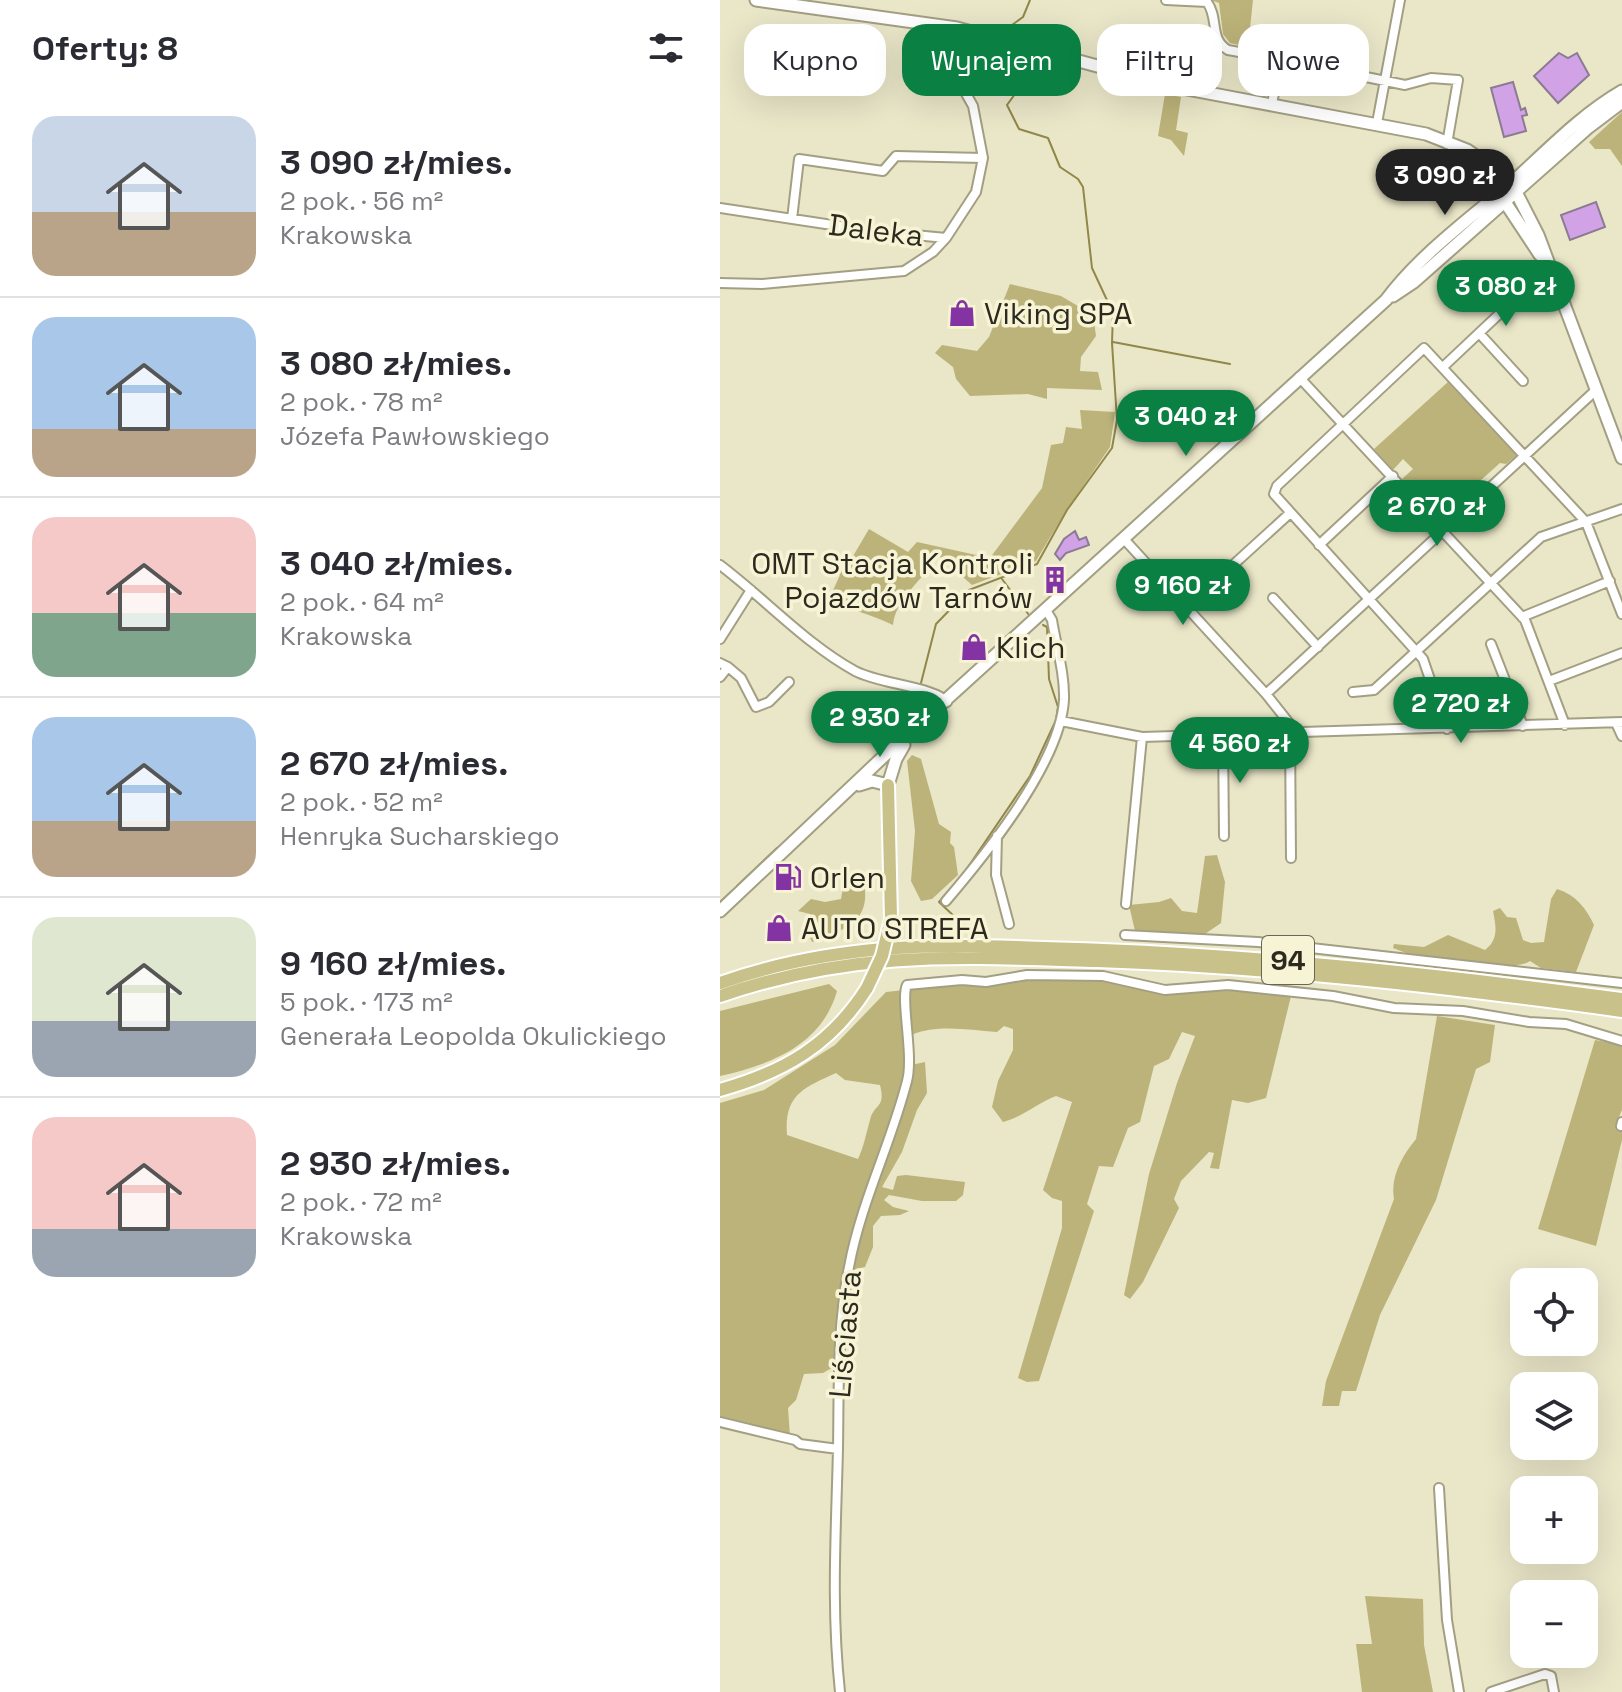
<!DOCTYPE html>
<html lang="pl">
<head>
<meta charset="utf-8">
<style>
  body { margin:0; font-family:"Space Grotesk",sans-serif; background:#f7f7f7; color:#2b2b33; height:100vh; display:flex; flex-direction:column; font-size:30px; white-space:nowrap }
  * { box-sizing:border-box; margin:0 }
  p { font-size:26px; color:#7c7c81 }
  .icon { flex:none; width:44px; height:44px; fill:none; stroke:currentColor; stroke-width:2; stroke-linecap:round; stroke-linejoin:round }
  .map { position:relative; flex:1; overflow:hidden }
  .side { display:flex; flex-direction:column; background:#fff; width:720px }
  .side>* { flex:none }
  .guide { position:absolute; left:24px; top:24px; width:758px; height:72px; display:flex; gap:16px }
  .controls { position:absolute; left:790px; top:1268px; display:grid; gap:16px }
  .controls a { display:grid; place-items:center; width:88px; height:88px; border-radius:16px; background:#fff; box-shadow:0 8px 32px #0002; font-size:40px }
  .price { position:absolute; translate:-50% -68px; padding:0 18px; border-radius:28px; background:#0b8043; color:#fff; font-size:26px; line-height:52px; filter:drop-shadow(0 2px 4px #0008) }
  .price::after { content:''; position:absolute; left:50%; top:48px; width:24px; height:18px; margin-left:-12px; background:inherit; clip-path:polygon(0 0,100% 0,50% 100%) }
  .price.on { background:#222; color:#fff }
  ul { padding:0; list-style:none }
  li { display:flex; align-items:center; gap:24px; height:200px; padding:0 32px }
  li+li { border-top:2px solid #e1e1e2 }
  li span { display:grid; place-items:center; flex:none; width:224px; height:160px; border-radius:24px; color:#555 }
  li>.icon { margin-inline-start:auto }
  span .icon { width:96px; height:96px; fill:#fffc; stroke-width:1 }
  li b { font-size:34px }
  h2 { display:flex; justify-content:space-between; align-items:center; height:96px; padding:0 32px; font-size:34px }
  .tag { padding:0 28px; border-radius:24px; background:#fff; box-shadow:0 8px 32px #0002; font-size:28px; line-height:72px }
  .tag.on { background:#0b8043; color:#fff }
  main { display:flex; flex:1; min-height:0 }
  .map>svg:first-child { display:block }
  .green { fill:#bcb37a; fill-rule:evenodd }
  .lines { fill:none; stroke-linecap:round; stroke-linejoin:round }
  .stream { stroke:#918748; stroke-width:2 }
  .building { fill:#d2a2e6; stroke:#8b7b92; stroke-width:2 }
  .street-casing { stroke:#a39f83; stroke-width:12 }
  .secondary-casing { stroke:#a39f83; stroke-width:15 }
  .primary-casing { stroke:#fff; stroke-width:16 }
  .street { stroke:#fff; stroke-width:8 }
  .secondary { stroke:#fff; stroke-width:11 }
  .primary { stroke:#c9c18a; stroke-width:12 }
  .primary-bridge-casing { stroke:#fff; stroke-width:16; stroke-linecap:butt }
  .primary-bridge { stroke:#c9c18a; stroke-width:12 }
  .labels { text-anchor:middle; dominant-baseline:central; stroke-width:7; stroke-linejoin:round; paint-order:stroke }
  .shield { fill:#f7f3d5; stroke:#696656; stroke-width:2 }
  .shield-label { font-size:28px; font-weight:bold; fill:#2c2a1f }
  .street-label { font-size:30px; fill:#2c2a1f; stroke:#f7f3d5 }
  .poi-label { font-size:30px; fill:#2c2a1f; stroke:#f7f3d5; text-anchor:start }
</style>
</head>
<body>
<main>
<section class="side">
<h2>Oferty: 8<svg class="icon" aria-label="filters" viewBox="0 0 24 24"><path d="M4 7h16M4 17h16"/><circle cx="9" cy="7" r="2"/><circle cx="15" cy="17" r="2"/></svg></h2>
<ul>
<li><span style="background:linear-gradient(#c9d6e8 60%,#b9a48a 0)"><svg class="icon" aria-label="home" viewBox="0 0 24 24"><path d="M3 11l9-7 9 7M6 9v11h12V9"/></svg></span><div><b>3 090 zł/mies.</b><p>2 pok. · 56 m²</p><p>Krakowska</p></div></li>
<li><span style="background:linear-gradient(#a9c7e8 70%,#b9a48a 0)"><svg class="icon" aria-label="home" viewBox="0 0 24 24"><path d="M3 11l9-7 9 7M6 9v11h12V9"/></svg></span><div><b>3 080 zł/mies.</b><p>2 pok. · 78 m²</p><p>Józefa Pawłowskiego</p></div></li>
<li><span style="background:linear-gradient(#f6c9c9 60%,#7fa58c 0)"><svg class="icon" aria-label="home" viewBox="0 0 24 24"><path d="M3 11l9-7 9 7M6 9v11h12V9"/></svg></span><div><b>3 040 zł/mies.</b><p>2 pok. · 64 m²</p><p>Krakowska</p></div></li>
<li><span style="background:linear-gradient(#a9c7e8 65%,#b9a48a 0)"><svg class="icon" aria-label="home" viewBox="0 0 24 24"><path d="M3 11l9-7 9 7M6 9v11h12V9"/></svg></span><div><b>2 670 zł/mies.</b><p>2 pok. · 52 m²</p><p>Henryka Sucharskiego</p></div></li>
<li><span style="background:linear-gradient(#dfe7d0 65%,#9aa5b1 0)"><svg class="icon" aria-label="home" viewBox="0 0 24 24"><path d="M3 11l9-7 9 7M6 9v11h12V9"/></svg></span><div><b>9 160 zł/mies.</b><p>5 pok. · 173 m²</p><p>Generała Leopolda Okulickiego</p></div></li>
<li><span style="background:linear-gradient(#f6c9c9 70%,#9aa5b1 0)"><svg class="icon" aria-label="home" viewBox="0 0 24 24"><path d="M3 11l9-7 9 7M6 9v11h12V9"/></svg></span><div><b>2 930 zł/mies.</b><p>2 pok. · 72 m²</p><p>Krakowska</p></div></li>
</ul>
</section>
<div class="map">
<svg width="902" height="1692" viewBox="0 0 902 1692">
  <rect width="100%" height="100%" fill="#eae6c8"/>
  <path class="green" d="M491 0H533L528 47 510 43 503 34 499 3Z
    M445 94 461 97 456 130 468 133 464 156 451 140 438 136Z
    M902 112V166L890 149H875L869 142Z
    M290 284 341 296 373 315 376 336 361 357 360 371 378 372 382 390 327 388V399L308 394 250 396 236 379 233 367 215 353 222 345 257 351 269 337Z
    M728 382 797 455 786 464 780 463 741 498 742 505 723 523 682 479 693 469 683 459 673 470 654 449Z
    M360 410 395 412 390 447 344 514 316 561 252 585 218 555C204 580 176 597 173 625 151 614 130 611 110 597L120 575 106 568 110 563 126 568 149 529 188 552 197 542 270 558 322 488 331 445 343 443 346 427 362 429Z
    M192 755 201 759 219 824 231 832 230 843 234 847 238 875 212 899 201 901 191 881 195 831 187 761Z
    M497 855 505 882 501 923 482 936 415 931 409 905 439 902 451 898 462 911 477 913 485 856Z
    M141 870C155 918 133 927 92 942L87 930 90 914 78 911 91 899 105 902 121 899 125 874Z
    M837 889C856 895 866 908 874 925L856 972 821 968 810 961C793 974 710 956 686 953L673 948 674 944 704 947 728 935 765 950C779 939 776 927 773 911L780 908 787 917 796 918 803 940 811 943 824 942 831 899Z
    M306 976 376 977 448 990 499 986 572 992 546 1098 528 1103 512 1100 499 1169 490 1168 494 1153 489 1152 461 1181 454 1199 459 1208 423 1282 410 1299 404 1295 429 1174 457 1083 475 1036 462 1032 449 1059 434 1066 420 1122 408 1128 393 1167 379 1166 367 1204 374 1211 319 1381 307 1382 298 1378 342 1228V1201L332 1198 323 1190 352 1102 336 1096C317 1103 303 1117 283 1122L272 1107 278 1081 293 1050V1029L284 1026 277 1032C248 1030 218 1024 191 1035L190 1061 196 1064 205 1062 207 1093 197 1110 182 1152 162 1187 173 1190 177 1176 186 1175 245 1182 243 1195 236 1201H202L169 1195 164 1200 173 1207 189 1211 180 1215 161 1216 153 1226V1247L145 1267 127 1271 115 1366 103 1373 84 1374 76 1400 68 1408 70 1436 0 1419V1103L44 1090 115 1045 166 992ZM116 1073 125 1080 160 1085C166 1109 154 1103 150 1120 146 1134 144 1146 138 1159L67 1135C64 1095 83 1088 116 1073Z
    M109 984 117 991C102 1045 50 1065 0 1076V1011Z
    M717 1016 775 1025 770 1062 756 1069 716 1200 660 1315 636 1391H622L619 1406H602L606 1381 674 1199C670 1177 682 1156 696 1139Z
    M875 1040 902 1045V1110L895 1126 902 1128V1140L876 1246 818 1229Z
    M645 1596 703 1599 704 1645 713 1692H642L636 1644H652Z"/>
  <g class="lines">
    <path class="stream" d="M283 36 285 30 303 17 310 0
      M393 342 510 364
      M282 579 309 615
      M201 683 216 624 249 590 317 564 347 510 392 448 397 420 392 343 393 313 372 268 363 187 358 179 340 167 328 138 299 129 287 105 303 83 307 70 303 63 281 53 280 45
      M201 695 208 709
      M61 845 75 832
      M246 870 310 776 336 720 338 707 329 679 327 627 323 625
      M235 884 219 902 253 934 269 935
      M17 886 57 848
      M0 902 13 890"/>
  </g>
  <path class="building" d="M839 53 848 58 857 53 869 75 838 103 814 76Z
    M793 82 801 110 805 108 807 115 802 116 806 131 784 137 771 88Z
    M876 202 885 227 850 240 841 215Z
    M355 531 359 540 366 537 369 545 346 553 340 560 335 554 344 539Z"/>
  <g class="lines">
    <g class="street-casing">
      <path id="street" d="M446 0 487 2C499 18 489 39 508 50L563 60
        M552 104 560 62 563 60 685 85 711 78 738 80 727 144
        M657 123 680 0
        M0 208 152 231 226 238 256 192 263 158 253 106 226 58 222 26
        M72 219 79 159 163 171 176 156 263 158
        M0 283 42 284 184 271 213 252 226 238
        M759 333 803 381
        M723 367 829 267
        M579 377 805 620 845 725
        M404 539 546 694 577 733
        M599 545 673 476
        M0 565C45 599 86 644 135 671 159 684 215 687 227 702
        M553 598 598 647
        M467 607 569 514
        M802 617 890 581
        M0 639 31 590
        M771 644 803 726
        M0 663 8 667 0 677
        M8 667 21 678 36 707 49 702 69 682
        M829 681 902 653
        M633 692 654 690 821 537 902 509
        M546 694 876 390
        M341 721 422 737 902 722
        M896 723 902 736
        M727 729 703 659 554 494 557 486 704 348 866 522 902 614
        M570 733 571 858
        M503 735 504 836
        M277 836 276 875 289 924
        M226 901C267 853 340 763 344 700 345 674 336 645 332 620L326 610
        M406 904 422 737
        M405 935 538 942 902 983
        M901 1126 902 1122
        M0 1422 75 1440 80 1444 118 1449
        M719 1488 727 1620 739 1692
        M120 1692C111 1607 116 1533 118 1449 119 1389 117 1326 129 1267 141 1202 171 1144 187 1081 194 1055 180 998 187 985L242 980 266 982 307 975 383 976 445 990 508 985 613 996 674 1008 743 1011 809 1022 846 1024 902 1041
        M771 1692 825 1674 831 1676 834 1692"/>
    </g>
    <g class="secondary-casing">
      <path id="secondary" d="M36 0 237 28 451 86 706 134 747 150 775 169 796 192 818 235 902 458
        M733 148 779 193 820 255
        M673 296 694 282 869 127 902 102
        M139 785 152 781 168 785
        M168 785 176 759 184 745
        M0 911 163 757 666 300C698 257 746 221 788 186 825 153 859 116 902 91"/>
    </g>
    <g class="primary-casing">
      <path id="primary" d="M168 785 171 919
        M0 983C131 937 248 945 383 950 558 957 729 976 902 999
        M0 996C134 950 239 957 377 961 553 967 727 987 902 1011
        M0 1090C64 1072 111 1045 147 988"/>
    </g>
    <use href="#street" class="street"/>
    <use href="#secondary" class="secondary"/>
    <use href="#primary" class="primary"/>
    <g class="primary-bridge-casing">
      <path id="primary-bridge" d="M147 988 162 956 171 919"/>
    </g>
    <use href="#primary-bridge" class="primary-bridge"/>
  </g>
  <defs>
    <g id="shop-bare" transform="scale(2.16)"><path d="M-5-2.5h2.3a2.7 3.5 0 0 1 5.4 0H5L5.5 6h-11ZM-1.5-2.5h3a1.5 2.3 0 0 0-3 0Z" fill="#8433a2" stroke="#f7f3d5" stroke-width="2.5" paint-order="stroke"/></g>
    <g id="building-bare" transform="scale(2.16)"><path d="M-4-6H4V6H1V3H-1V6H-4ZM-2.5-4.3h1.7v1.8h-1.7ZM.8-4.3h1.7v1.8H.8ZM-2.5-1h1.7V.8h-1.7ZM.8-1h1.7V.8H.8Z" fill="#8433a2" stroke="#f7f3d5" stroke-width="2.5" paint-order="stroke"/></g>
    <g id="fuel-bare" transform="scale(2.16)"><path d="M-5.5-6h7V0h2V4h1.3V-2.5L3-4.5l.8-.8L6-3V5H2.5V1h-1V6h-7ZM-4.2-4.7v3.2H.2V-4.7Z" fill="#8433a2" stroke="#f7f3d5" stroke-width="2.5" paint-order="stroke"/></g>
  </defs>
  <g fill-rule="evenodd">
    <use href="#shop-bare" x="242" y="313"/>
    <use href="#building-bare" x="335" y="580"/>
    <use href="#shop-bare" x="254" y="647"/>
    <use href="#fuel-bare" x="68" y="877"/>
    <use href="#shop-bare" x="59" y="928"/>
  </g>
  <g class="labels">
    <rect class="shield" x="542" y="936" width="52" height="48" rx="6"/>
    <g class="shield-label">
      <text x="568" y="960">94</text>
    </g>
    <g class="street-label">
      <text transform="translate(156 230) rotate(7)">Daleka</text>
      <text transform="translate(125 1334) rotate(-85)">Liściasta</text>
    </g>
    <g class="poi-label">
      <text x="264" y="313">Viking SPA</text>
      <text x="313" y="563" text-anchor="end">OMT Stacja Kontroli<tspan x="313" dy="34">Pojazdów Tarnów</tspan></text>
      <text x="276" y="647">Klich</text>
      <text x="90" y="877">Orlen</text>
      <text x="81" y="928">AUTO STREFA</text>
    </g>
  </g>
</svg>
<div class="controls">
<a><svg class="icon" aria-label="locate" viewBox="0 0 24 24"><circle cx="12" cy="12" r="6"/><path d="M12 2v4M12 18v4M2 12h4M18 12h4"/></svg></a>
<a><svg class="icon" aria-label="layers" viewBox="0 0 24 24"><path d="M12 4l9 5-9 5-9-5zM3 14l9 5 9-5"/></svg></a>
<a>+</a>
<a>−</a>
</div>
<b class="price on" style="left:725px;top:217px">3 090 zł</b>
<b class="price" style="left:786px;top:328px">3 080 zł</b>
<b class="price" style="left:466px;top:458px">3 040 zł</b>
<b class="price" style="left:717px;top:548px">2 670 zł</b>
<b class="price" style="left:463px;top:627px">9 160 zł</b>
<b class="price" style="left:741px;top:745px">2 720 zł</b>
<b class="price" style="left:160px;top:759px">2 930 zł</b>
<b class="price" style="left:520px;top:785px">4 560 zł</b>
<div class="guide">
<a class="tag">Kupno</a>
<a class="tag on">Wynajem</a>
<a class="tag">Filtry</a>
<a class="tag">Nowe</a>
</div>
</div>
</main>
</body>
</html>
